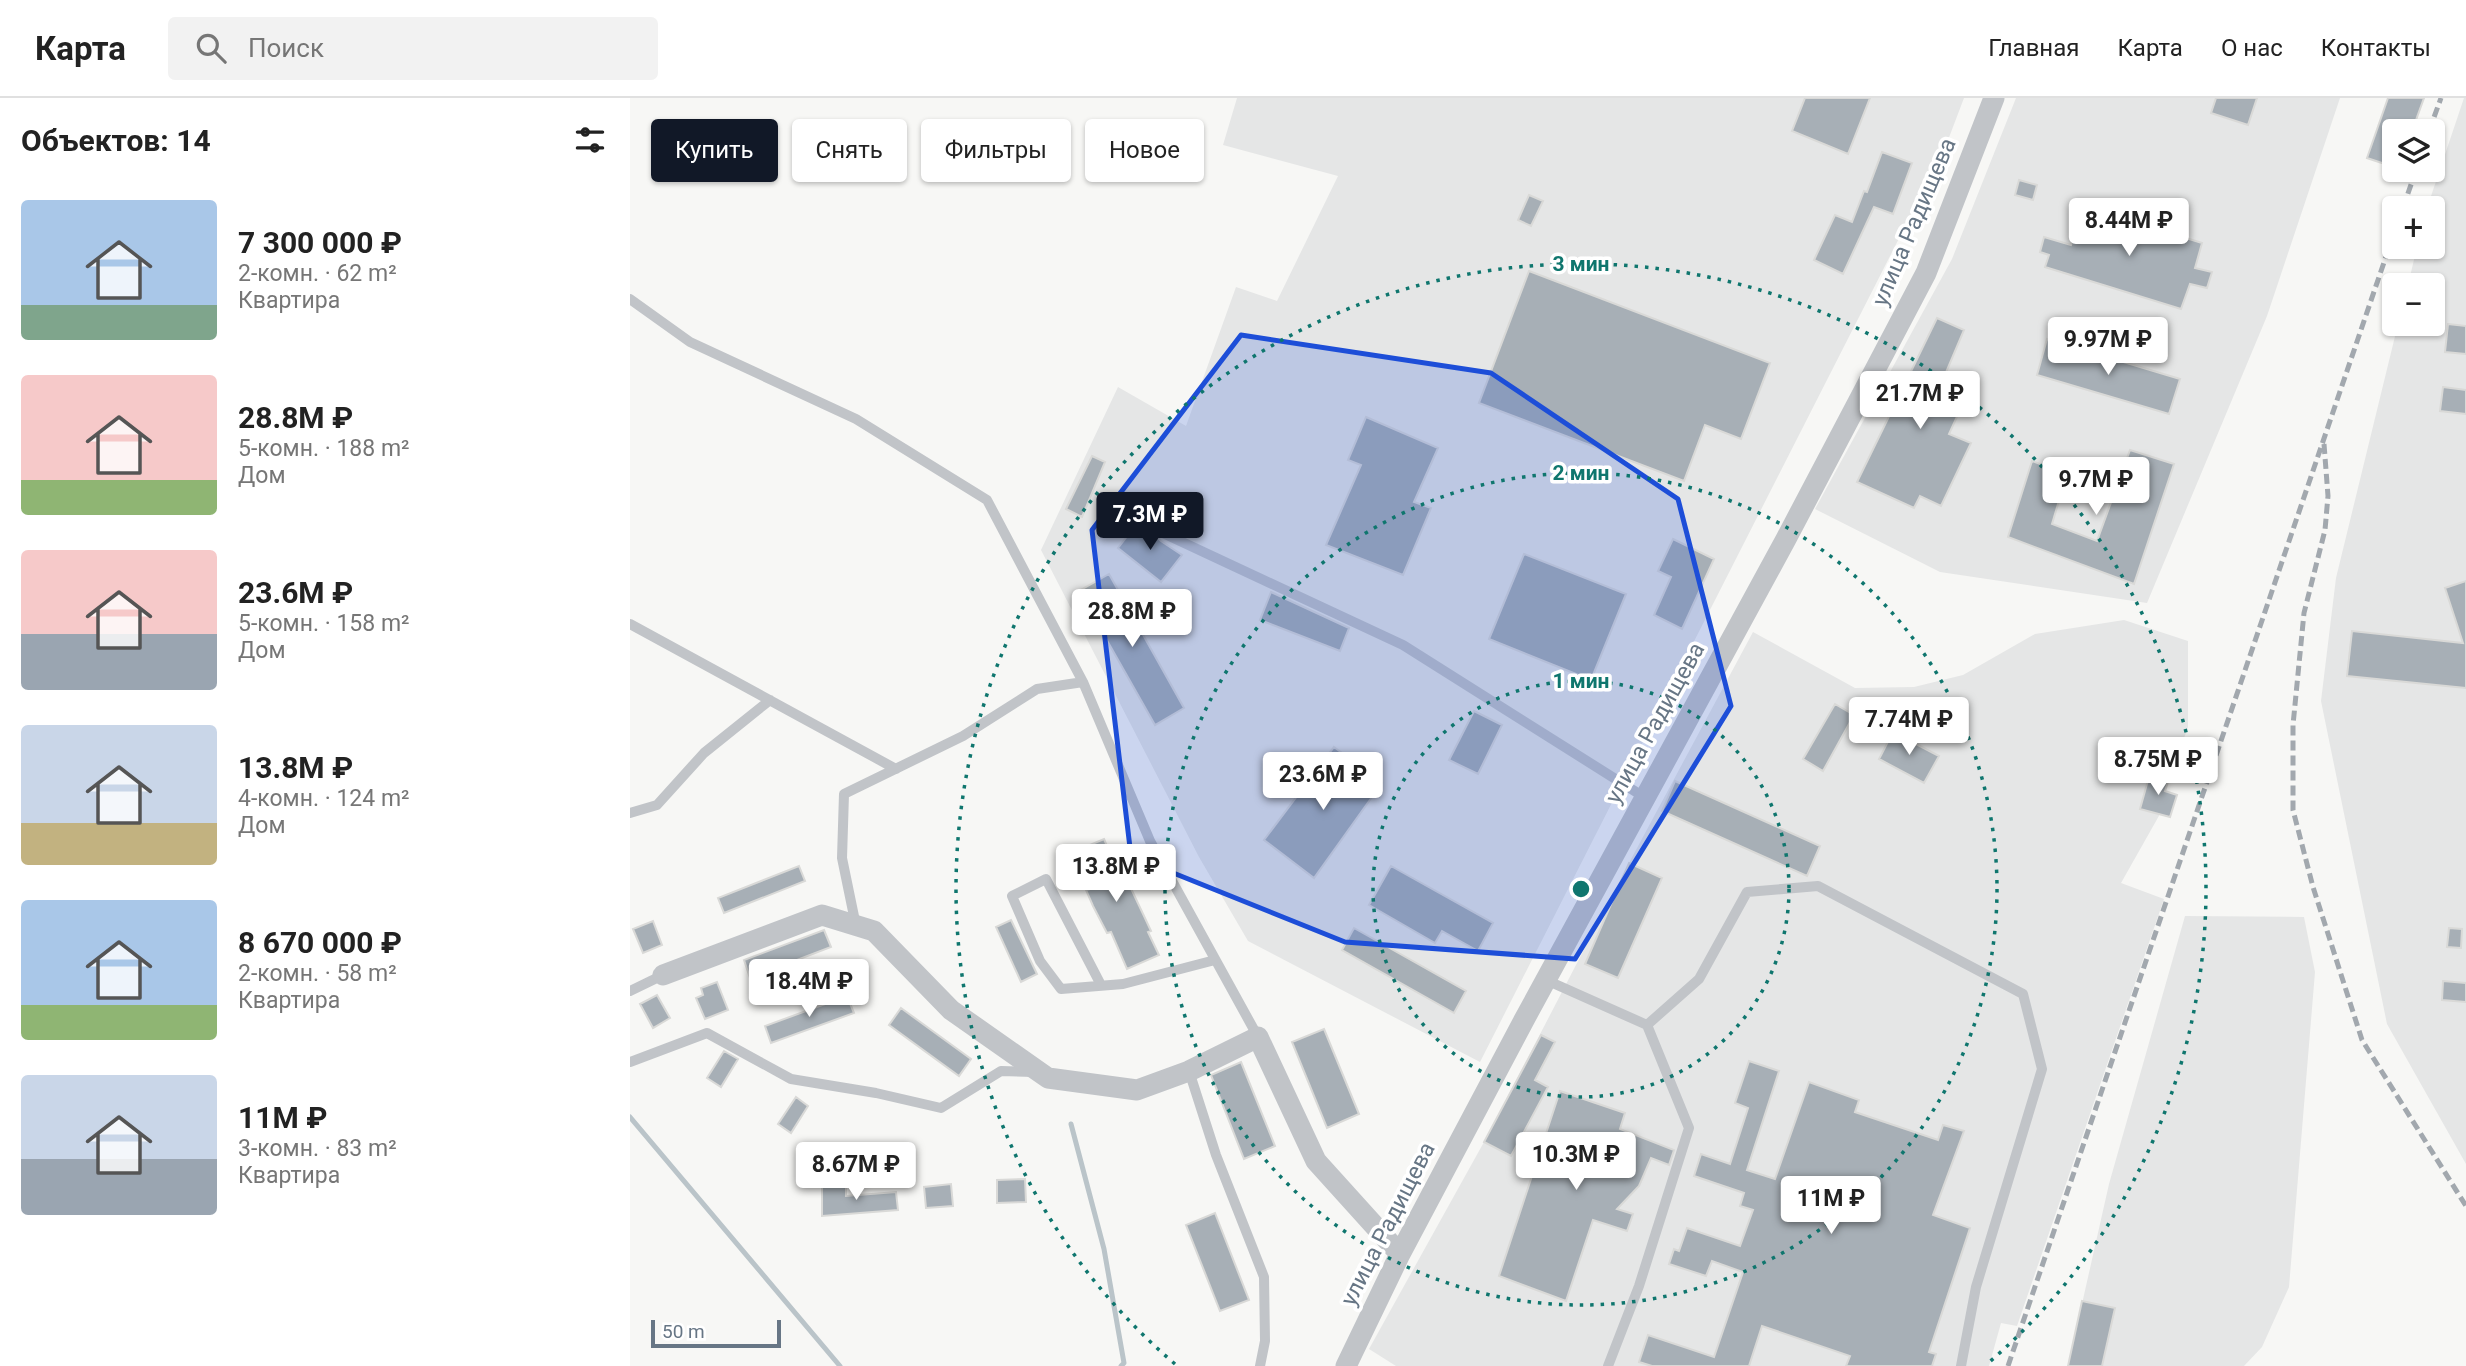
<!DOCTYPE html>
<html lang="ru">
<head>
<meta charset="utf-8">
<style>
  body { margin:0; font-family:Roboto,sans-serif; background:#f2f2f2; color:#222; height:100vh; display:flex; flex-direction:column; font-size:26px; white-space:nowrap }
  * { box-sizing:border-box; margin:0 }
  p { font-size:23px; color:#767676 }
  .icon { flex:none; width:38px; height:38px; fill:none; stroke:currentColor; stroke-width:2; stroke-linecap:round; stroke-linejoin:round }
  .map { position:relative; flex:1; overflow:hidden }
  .side { display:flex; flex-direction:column; background:#fff; width:630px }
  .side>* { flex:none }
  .top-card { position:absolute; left:21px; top:21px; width:665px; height:63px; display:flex; gap:14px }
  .buttons { position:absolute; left:1752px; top:21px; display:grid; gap:14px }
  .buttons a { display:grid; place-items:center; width:63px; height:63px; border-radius:7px; background:#fff; box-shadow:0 2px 5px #0004; font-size:35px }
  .scale { position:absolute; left:21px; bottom:18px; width:130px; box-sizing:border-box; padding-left:7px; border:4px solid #677685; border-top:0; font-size:19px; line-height:24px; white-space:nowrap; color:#677685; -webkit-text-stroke:5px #fff; paint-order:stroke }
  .price { position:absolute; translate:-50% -60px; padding:0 16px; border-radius:7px; background:#fff; color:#222; font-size:23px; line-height:46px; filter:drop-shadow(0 2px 4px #0008) }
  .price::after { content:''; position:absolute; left:50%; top:42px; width:21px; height:16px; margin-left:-10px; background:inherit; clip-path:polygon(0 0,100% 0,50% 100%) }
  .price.on { background:#111827; color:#fff }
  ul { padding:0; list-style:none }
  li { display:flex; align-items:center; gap:21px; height:175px; padding:0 21px }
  li span { display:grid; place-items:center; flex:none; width:196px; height:140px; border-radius:7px; color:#555 }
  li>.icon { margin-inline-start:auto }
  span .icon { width:84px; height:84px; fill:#fffc; stroke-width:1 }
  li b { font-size:30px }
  h2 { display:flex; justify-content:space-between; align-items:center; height:84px; padding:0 21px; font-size:30px }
  .chip { padding:0 24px; border-radius:7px; background:#fff; box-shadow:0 2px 5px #0004; font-size:24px; line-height:63px }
  .chip.on { background:#111827; color:#fff }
  header { display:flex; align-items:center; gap:42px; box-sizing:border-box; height:98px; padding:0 35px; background:#fff; border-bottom:2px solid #e0e0e0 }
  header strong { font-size:33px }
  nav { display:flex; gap:38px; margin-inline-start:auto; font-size:24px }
  .search { width:490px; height:63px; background:#f2f2f2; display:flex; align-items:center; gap:18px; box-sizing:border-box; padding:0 24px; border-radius:7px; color:#767676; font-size:26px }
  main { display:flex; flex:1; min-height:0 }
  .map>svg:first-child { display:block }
  .built { fill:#e5e6e6 }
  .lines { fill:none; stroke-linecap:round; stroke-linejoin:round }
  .stream { stroke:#bac4c9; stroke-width:5 }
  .building { fill:#a7afb6; stroke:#d9d9d7; stroke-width:2 }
  .service { stroke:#c1c4c8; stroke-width:10 }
  .minor { stroke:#c1c4c8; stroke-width:21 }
  .rail { stroke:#a2a8ae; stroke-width:5; stroke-dasharray:10 5; stroke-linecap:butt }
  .marked { fill:#1d4ed8; fill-opacity:0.2; stroke:#1d4ed8; stroke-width:5; stroke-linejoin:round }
  .ring { fill:none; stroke:#0f766e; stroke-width:3.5; stroke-dasharray:3.5 7 }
  .labels { text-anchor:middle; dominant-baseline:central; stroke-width:7; stroke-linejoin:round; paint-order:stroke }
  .street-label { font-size:23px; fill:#677685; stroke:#fff }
  .centre { fill:#0f766e; stroke:#fff; stroke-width:3.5 }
  .ring-label { font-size:21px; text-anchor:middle; font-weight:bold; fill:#0f766e; stroke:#fff; stroke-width:7; stroke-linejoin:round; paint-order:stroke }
</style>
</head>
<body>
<header>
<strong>Карта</strong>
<div class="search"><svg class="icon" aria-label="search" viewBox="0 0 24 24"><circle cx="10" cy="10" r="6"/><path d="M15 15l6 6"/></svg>Поиск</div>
<nav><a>Главная</a><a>Карта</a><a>О нас</a><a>Контакты</a></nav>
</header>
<main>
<section class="side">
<h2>Объектов: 14<svg class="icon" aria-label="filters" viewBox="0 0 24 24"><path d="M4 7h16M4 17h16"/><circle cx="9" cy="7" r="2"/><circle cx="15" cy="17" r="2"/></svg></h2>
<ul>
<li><span style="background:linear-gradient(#a9c7e8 75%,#7fa58c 0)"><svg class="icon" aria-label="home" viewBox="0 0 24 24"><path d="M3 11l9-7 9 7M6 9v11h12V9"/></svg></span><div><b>7 300 000 ₽</b><p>2-комн. · 62 m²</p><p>Квартира</p></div></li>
<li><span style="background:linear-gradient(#f6c9c9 75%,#8fb573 0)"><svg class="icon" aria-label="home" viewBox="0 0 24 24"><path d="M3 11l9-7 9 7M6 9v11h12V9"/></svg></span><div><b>28.8M ₽</b><p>5-комн. · 188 m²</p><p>Дом</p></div></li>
<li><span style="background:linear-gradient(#f6c9c9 60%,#9aa5b1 0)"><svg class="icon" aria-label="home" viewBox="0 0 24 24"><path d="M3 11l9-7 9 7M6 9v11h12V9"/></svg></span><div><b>23.6M ₽</b><p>5-комн. · 158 m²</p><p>Дом</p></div></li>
<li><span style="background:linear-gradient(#c9d6e8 70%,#c2b280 0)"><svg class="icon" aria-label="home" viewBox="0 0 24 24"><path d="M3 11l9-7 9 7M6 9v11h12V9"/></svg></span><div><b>13.8M ₽</b><p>4-комн. · 124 m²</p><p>Дом</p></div></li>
<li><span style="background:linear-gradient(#a9c7e8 75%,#8fb573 0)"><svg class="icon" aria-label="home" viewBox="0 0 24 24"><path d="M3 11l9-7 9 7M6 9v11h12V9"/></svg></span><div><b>8 670 000 ₽</b><p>2-комн. · 58 m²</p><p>Квартира</p></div></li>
<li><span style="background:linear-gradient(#c9d6e8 60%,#9aa5b1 0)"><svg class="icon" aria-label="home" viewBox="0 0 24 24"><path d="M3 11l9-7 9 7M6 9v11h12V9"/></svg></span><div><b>11M ₽</b><p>3-комн. · 83 m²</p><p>Квартира</p></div></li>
</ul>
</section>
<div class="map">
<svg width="1836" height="1268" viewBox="0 0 1836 1268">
  <rect width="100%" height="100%" fill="#f7f7f5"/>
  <path class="built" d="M607 0H1334L1315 50 850 964 618 843 569 759 411 452 488 289 556 328 606 189 647 203 708 78 593 47Z
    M1386 0H1710L1637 218 1517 505 1310 474 1185 411 1322 161Z
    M1834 0H1836V1066L1757 926 1691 603 1706 480 1768 226H1802V187H1778L1787 149H1802V110H1797Z
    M1494 522 1558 543V629L1535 693 1547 697 1540 719 1530 716 1491 785 1534 801 1387 1228 1371 1225 1359 1268H766L739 1251 854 1044 999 765 1123 534 1225 590 1284 589 1333 577 1405 536Z
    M1555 818 1674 819 1685 874 1659 1189 1632 1249 1614 1268H1438L1479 1086Z"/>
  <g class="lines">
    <path class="stream" d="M0 1019 210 1268
      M441 1026 474 1151 494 1265 491 1268"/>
  </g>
  <path class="building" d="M1175 0H1240L1218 56 1162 33Z
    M1586 0H1627L1618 27 1581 15Z
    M1758 0H1794L1782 33H1764V69L1737 60Z
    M1252 54 1282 65 1263 116 1244 109 1213 176 1184 162 1205 117 1222 124 1234 93 1237 94Z
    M1389 82 1407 87 1403 102 1385 97Z
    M899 97 913 103 901 128 888 122Z
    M1453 108 1572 145 1565 170 1582 174 1577 190 1560 186 1551 211 1415 169 1419 157 1410 154 1414 139 1441 147Z
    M899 173 1140 265 1111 341 1075 327 1054 383 849 305Z
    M1307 220 1334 232 1306 298 1331 310 1319 336 1341 345 1311 408 1290 398 1284 410 1227 384Z
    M1818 226 1836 228V256L1815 254Z
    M1417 241 1550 281 1539 316 1407 277Z
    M1813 289 1836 292V316L1810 313Z
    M736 319 808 350 784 404 801 410 773 477 696 447 731 367 718 362Z
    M1500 352 1544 366 1504 486 1378 439 1402 363 1437 376 1422 426 1467 443Z
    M462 358 475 364 452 419 436 411Z
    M509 423 531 443 552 457 531 484 488 450Z
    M1043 441 1084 461 1052 531 1024 517 1041 479 1028 473Z
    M894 456 996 496 961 582 859 541Z
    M479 476 554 610 525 627 449 493Z
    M1836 483V590L1717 578 1722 533 1833 545 1815 490Z
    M641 494 719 530 710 553 630 522Z
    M1205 606 1224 617 1193 673 1173 661Z
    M844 613 872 627 848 676 819 662Z
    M1263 634 1309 658 1294 685 1249 661Z
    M704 649 752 685 684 780 634 742Z
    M1520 675 1539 681 1535 693 1547 697 1540 719 1510 711Z
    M1045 683 1190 748 1177 778 1032 713Z
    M474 741 485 767 489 765 514 818 521 833 518 834 529 857 497 871 481 834 477 835 463 808 456 792 460 791 443 754Z
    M999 765 1032 780 988 880 955 866Z
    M169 768 175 783 94 815 88 800Z
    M761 768 863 825 848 853 812 833 805 845 739 807Z
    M381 822 407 876 391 884 366 829Z
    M23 823 32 847 13 855 3 831Z
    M724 830 836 893 824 915 712 852Z
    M1819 830 1832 831 1831 850 1817 849Z
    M194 832 201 849 120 880 114 862Z
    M1813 883 1836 885V904L1812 902Z
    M87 884 98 912 75 921 66 900 73 897 71 890Z
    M27 897 40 920 23 930 10 906Z
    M217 898 224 915 141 945 135 928Z
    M271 910 341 961 329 978 259 927Z
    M694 931 729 1016 697 1030 662 944Z
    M911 937 925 944 905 982 918 989 881 1058 854 1044Z
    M94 953 108 961 91 989 77 980Z
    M1119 963 1149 973 1117 1072 1145 1081 1179 984 1229 1002 1225 1014 1308 1042 1313 1027 1334 1033 1303 1117 1340 1130 1299 1254 1306 1256 1302 1268H1216L1220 1258 1132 1228 1119 1268H1022L1009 1264 1018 1237 1084 1259 1113 1174 1082 1163 1076 1178 1039 1166 1044 1151 1049 1153 1057 1130 1110 1148 1123 1112 1110 1108 1114 1095 1064 1078 1071 1056 1100 1066 1118 1010 1105 1005Z
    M611 964 645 1048 614 1061 581 977Z
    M930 993 995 1015 990 1031 1044 1052 1039 1067 1021 1060 1009 1088 987 1111 1003 1116 997 1133 963 1122 936 1203 869 1178Z
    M166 999 178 1008 161 1035 148 1026Z
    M395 1081 396 1104 367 1105V1082Z
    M321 1086 323 1108 296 1110 294 1089Z
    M192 1089H216V1098L266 1094 268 1112 192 1118Z
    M585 1115 619 1202 590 1213 556 1127Z
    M1452 1203 1485 1210 1472 1268H1438Z"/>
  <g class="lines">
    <path class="service" d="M0 201 60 244 226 321 357 402 453 584 520 743 628 939
      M535 436 773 547 1014 699
      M0 526 266 671
      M0 715 27 707 74 655 140 602
      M226 828 212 760 214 696 333 638 407 591 453 584
      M916 882 1017 927 1069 881 1117 794 1188 788 1393 896 1412 971 1346 1189 1331 1268
      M471 887 416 781 382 798 410 863 431 891 493 886 585 862
      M0 893 33 877
      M0 964 77 935 161 981 246 995 311 1010 371 973 404 974
      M559 973 586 1057 634 1179 635 1243 630 1268
      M978 1268 1009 1188 1059 1030 1017 927"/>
    <path class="minor" d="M33 877 192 817 244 833 321 912 418 980 507 992 559 973 628 939 686 1063 770 1156
      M716 1268 770 1156 894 922 1156 441 1296 175 1364 0"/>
    <path class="rail" d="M1799 33 1811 0
      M1773 110 1786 72
      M1694 346 1698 398 1695 432 1674 515 1663 627V712L1683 789 1732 942 1836 1108
      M1378 1268 1764 135"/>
  </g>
  <path class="marked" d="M611 237 861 275 1048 401 1101 608 945 861 715 844 501 758 462 432Z"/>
  <g class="ring">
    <circle cx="951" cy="791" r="208"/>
    <circle cx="951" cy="791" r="416"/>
    <path d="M545 1266A625 625 0 1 1 1357 1266"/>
  </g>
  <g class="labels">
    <g class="street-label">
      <text transform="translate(1284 124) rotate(-67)">улица Радищева</text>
      <text transform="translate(1025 625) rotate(-61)">улица Радищева</text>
      <text transform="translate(758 1126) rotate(-63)">улица Радищева</text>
    </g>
  </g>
  <circle cx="951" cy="791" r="10" class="centre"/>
  <g class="ring-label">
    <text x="951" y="173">3 мин</text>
    <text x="951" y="382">2 мин</text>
    <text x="951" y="590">1 мин</text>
  </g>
</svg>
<div class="buttons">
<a><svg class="icon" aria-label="layers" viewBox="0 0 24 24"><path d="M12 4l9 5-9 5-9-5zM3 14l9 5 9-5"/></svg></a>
<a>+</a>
<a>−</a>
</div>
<div class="scale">50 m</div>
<b class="price" style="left:1499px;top:160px">8.44M ₽</b>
<b class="price" style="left:1478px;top:279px">9.97M ₽</b>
<b class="price" style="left:1290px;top:333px">21.7M ₽</b>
<b class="price" style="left:1466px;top:419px">9.7M ₽</b>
<b class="price on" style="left:520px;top:454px">7.3M ₽</b>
<b class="price" style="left:502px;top:551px">28.8M ₽</b>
<b class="price" style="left:1279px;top:659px">7.74M ₽</b>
<b class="price" style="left:1528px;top:699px">8.75M ₽</b>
<b class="price" style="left:693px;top:714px">23.6M ₽</b>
<b class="price" style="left:486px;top:806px">13.8M ₽</b>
<b class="price" style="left:179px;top:921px">18.4M ₽</b>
<b class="price" style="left:946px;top:1094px">10.3M ₽</b>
<b class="price" style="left:226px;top:1104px">8.67M ₽</b>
<b class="price" style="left:1201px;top:1138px">11M ₽</b>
<div class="top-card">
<a class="chip on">Купить</a>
<a class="chip">Снять</a>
<a class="chip">Фильтры</a>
<a class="chip">Новое</a>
</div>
</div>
</main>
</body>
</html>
